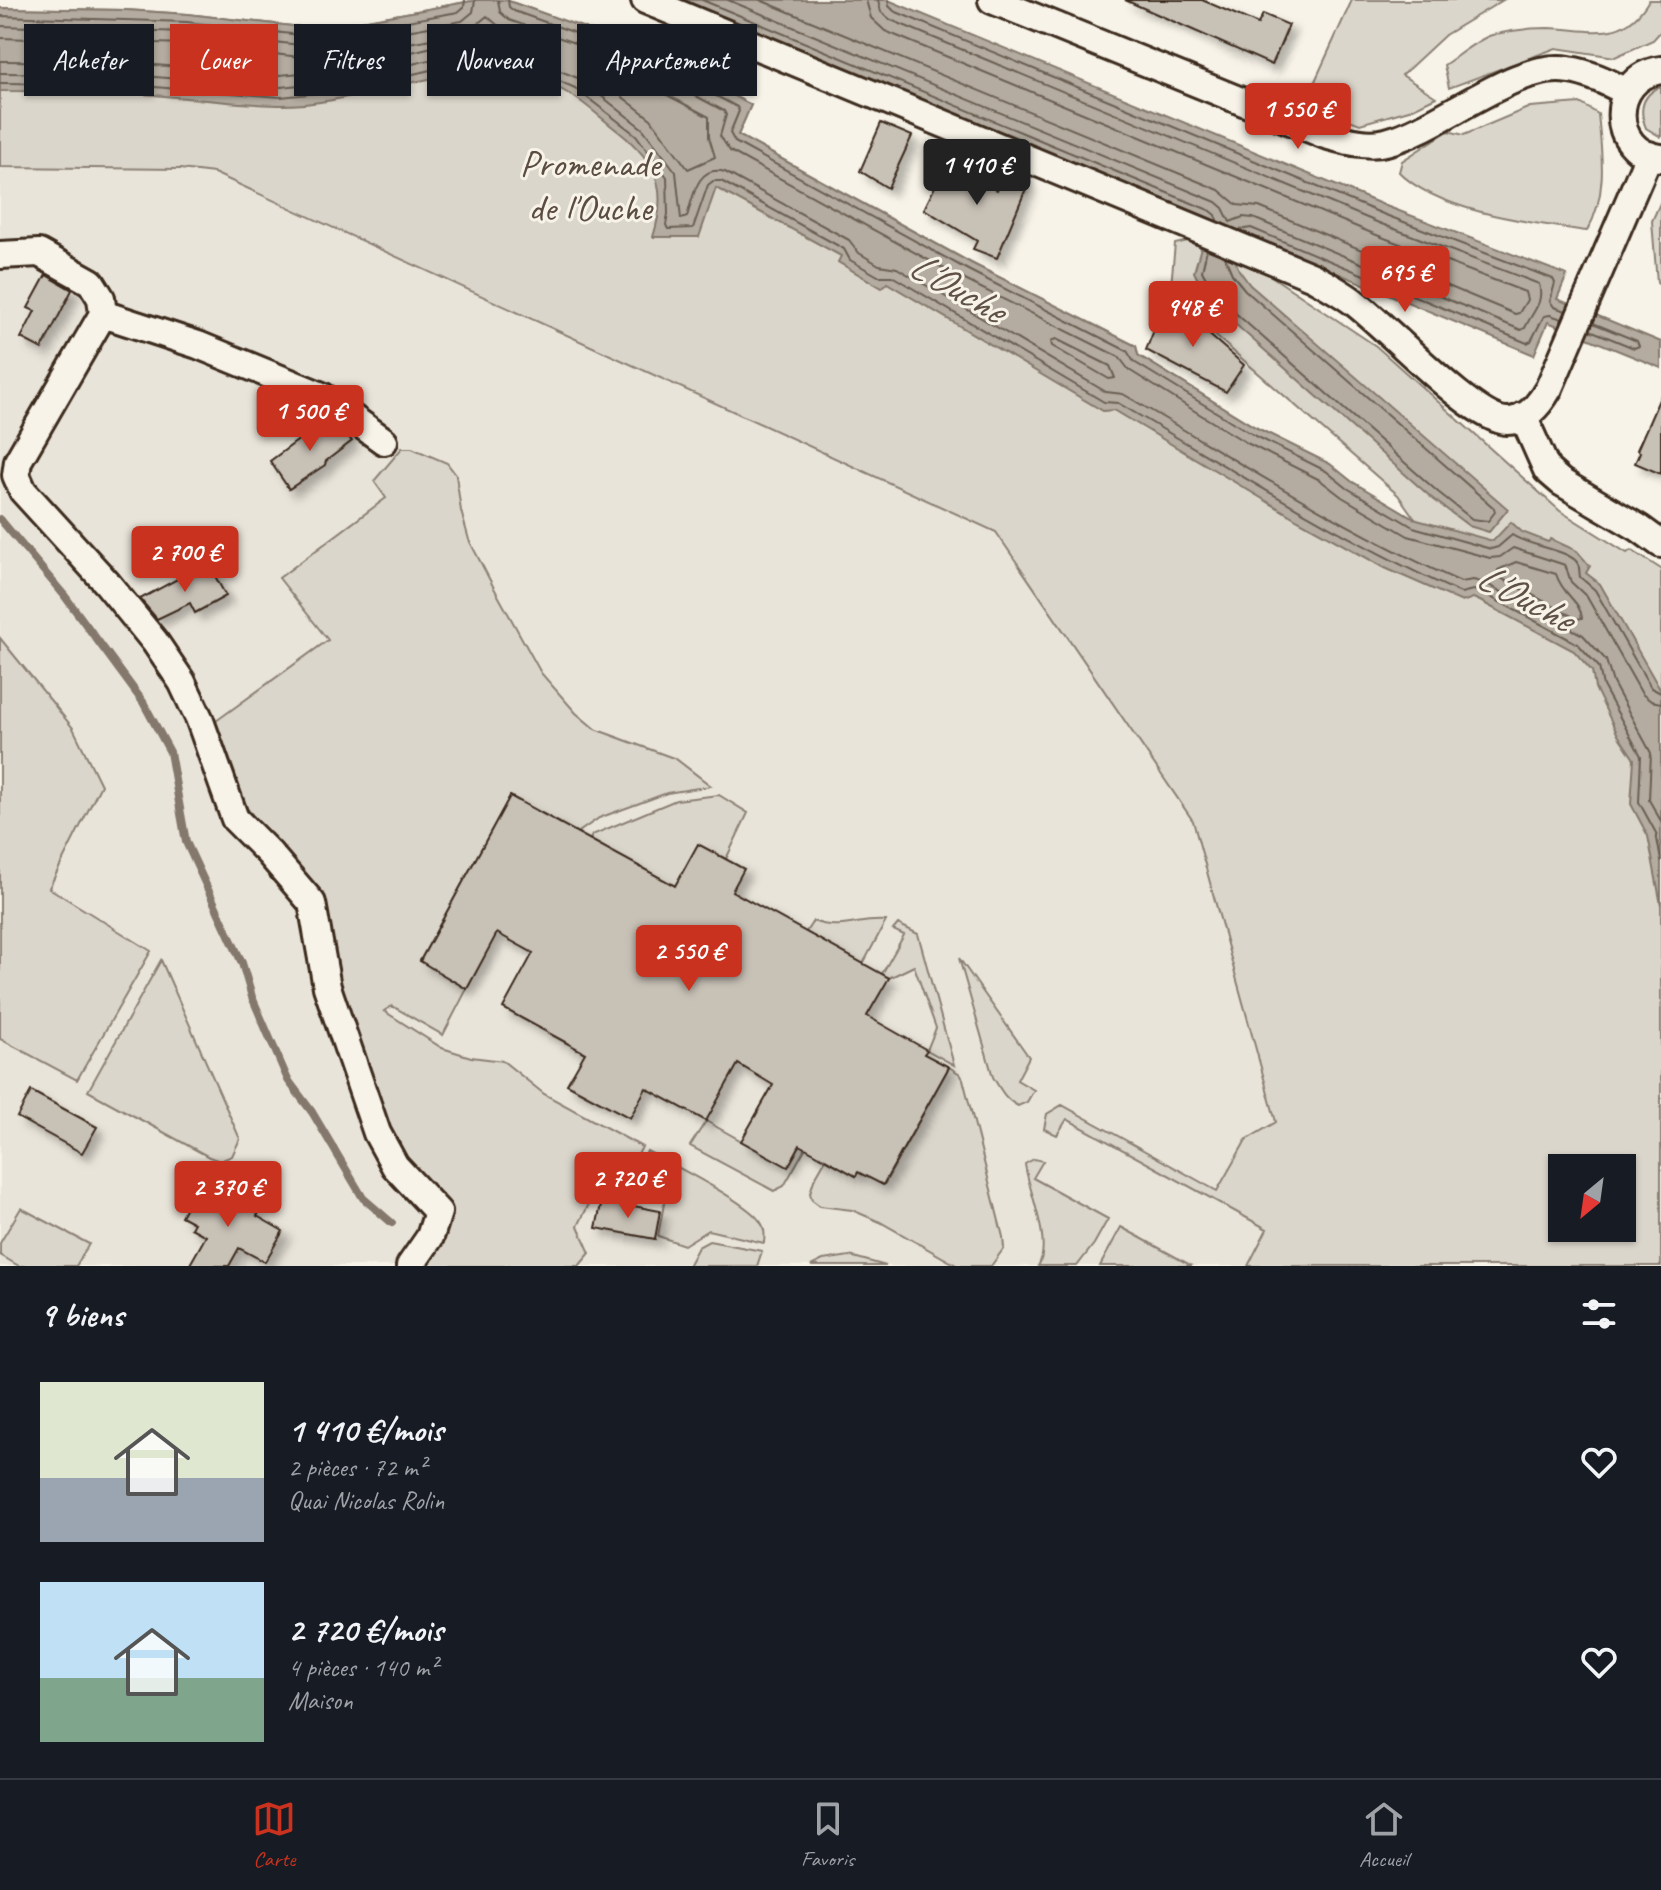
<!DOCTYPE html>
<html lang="fr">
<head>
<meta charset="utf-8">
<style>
  body { margin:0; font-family:Caveat,sans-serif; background:#20242c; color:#f1f3f6; height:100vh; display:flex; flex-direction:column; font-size:30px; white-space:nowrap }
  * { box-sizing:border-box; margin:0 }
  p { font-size:26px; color:#9ea1a6 }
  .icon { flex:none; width:44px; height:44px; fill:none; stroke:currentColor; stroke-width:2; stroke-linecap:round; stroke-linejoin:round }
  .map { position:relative; height:1266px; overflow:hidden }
  .panel { display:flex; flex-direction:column; background:#171b24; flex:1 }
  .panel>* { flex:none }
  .guide { position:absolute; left:24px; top:24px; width:800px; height:72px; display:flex; gap:16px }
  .needle { width:52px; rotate:209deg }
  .fabs { position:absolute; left:1548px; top:1154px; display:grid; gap:16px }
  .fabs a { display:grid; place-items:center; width:88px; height:88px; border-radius:0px; background:#171b24; box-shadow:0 2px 6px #0004; font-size:40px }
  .price { position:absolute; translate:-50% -68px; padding:0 18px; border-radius:8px; background:#c8321e; color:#fff; font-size:26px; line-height:52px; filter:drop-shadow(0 2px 4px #0008) }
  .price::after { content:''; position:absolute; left:50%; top:48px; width:24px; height:18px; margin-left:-12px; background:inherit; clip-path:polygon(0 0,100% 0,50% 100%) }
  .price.active { background:#222; color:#fff }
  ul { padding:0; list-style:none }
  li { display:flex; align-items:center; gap:24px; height:200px; padding:0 40px }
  li span { display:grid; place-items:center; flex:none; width:224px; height:160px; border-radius:0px; color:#555 }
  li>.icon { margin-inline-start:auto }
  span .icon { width:96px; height:96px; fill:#fffc; stroke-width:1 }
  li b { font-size:34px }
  h2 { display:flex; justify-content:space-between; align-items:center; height:96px; padding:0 40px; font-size:34px }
  .pill { padding:0 28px; border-radius:0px; background:#171b24; box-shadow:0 2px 6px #0004; font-size:28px; line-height:72px }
  .pill.active { background:#c8321e; color:#fff }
  .tab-bar { display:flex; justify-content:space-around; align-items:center; height:112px; border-top:2px solid #363941; background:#171b24; font-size:22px; color:#9ea1a6 }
  .tab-bar a { display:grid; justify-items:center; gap:4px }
  .tab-bar .active { color:#c8321e }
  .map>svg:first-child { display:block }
  .built { fill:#e9e4d9 }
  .green { fill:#dbd6cb; stroke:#8b8074; stroke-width:2; fill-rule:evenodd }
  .water { fill:#b4aca0; stroke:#84786c; stroke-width:2 }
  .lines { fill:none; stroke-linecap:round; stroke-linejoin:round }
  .shore { stroke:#6b5e52; stroke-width:2 }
  .stream { stroke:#84786c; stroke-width:8 }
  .building { fill:#c8c1b6; stroke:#3b2a1e; stroke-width:2; filter:url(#shadow) }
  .minor-casing { stroke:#3b2a1e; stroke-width:32 }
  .minor { stroke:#f7f3e8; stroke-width:26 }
  .labels { text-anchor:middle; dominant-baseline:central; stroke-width:6; stroke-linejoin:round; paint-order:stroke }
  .park-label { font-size:38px; fill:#5b4c41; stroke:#f7f3e8 }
  .water-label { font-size:40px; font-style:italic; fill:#5f5145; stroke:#f7f3e8 }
</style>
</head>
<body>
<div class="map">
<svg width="1661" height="1266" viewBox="0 0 1661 1266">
  <defs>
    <filter id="shadow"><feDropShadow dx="7" dy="7" stdDeviation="4" flood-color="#0004"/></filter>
  </defs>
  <rect width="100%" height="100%" fill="#f7f3e8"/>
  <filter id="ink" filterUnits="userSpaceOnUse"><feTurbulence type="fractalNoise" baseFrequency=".0125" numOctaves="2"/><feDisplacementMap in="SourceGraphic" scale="16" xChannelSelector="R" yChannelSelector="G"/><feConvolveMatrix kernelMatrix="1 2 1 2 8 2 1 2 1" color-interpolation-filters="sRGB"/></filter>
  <g filter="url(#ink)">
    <path class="built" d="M0 167 180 169 214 173 996 532 1193 821 1305 1226 1302 1266H0Z"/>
    <path class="green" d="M477 0H506L646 50 751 105 738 135 971 263 1136 346 1138 355 1255 427 1330 464 1351 481 1415 519 1398 495 1170 296 1175 244 1196 239 1244 258 1376 346 1560 511 1627 553 1631 550 1661 569V1266H1248L1267 1229 1067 1119 1057 1135 1044 1129 1047 1114 1062 1105 1217 1191 1246 1140 1276 1122 1193 821 996 532 214 173 180 169 0 167V8L126 10 188 14 318 29ZM1562 1168H1622V1228H1562Z
      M1352 0H1503L1445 35 1402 75 1436 97 1409 110 1360 124 1305 103Z
      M1649 0H1661V31L1653 40 1615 57 1556 48 1449 88 1444 65C1458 56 1476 40 1492 35 1508 31 1532 28 1548 28 1591 29 1623 44 1649 0Z
      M1661 86V137L1646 128C1638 109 1642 95 1661 86Z
      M1580 103 1598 114C1602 154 1608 195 1587 231 1532 223 1438 212 1399 172L1402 161 1448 131 1464 135 1530 107Z
      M1661 201V286L1657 283 1652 221Z
      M402 448H412L447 463 456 475 461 511 469 540 494 588 541 673 576 713 595 729 676 759 711 786 667 793 599 818 540 859 560 823 510 796 420 961 467 989 443 1035 392 1006 384 1011 442 1048 471 1057 503 1061 544 1094 642 1147 626 1177 606 1170 578 1226 590 1253 579 1266H421L441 1236 382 1128 297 871 247 808 216 721 328 640 279 578 386 498 374 481Z
      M0 638 73 728 101 785 49 888 151 951 77 1080 0 1039Z
      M719 795 748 813 726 859 698 844 675 886 594 842H589L592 835 676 800Z
      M813 921C840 932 860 918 886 921L863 964 806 932Z
      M898 924 918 934 954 1065 927 1050 936 1028 914 966 889 978 882 974 904 935 893 930Z
      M959 958 1029 1057 1017 1080 1034 1090 1027 1102 1018 1106C1005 1099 1000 1089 993 1077Z
      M161 960 240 1139 232 1156 220 1161 209 1157 88 1091Z
      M949 1067 960 1074 963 1079 1003 1237 1004 1248 991 1266H958L880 1222 852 1210 820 1206 812 1200 810 1193 814 1180 826 1159 855 1176 858 1172 884 1185Z
      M706 1121 788 1167 809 1130 814 1133 784 1186 774 1191 690 1146Z
      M647 1151C673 1165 743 1200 759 1220 765 1227 765 1234 764 1243L708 1230 684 1245 658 1236 666 1193 633 1180Z
      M1034 1159 1043 1161 1033 1178 1108 1219 1094 1244 1077 1266H1038C1053 1243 1028 1190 1025 1164Z
      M21 1208 89 1244 76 1266H19L0 1255V1243Z
      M1121 1227 1192 1266H1100Z
      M709 1241 762 1251 757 1266H688L698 1247Z
      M850 1256 886 1266H811L823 1260Z"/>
    <path class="water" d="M477 0H506L646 50 751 105 738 135 971 263 1136 346 1138 355 1255 427 1330 464 1351 481 1417 520 1493 541 1511 522 1522 532 1548 542 1551 539 1577 551 1590 566 1586 573 1600 584 1661 691V905L1648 836 1631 804 1634 759 1618 735 1595 688 1592 671 1574 651 1478 600 1473 598 1462 602 1385 568 1298 520 1114 410 1103 411 887 283 882 288 838 262 841 256 716 188 699 237H653C668 190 658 163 619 132 603 120 588 105 571 95 479 39 376 106 279 105 225 104 170 95 116 92 77 91 38 91 0 91V8L126 10 188 14 318 29Z
      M681 0H888L1386 206 1567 275 1557 299 1661 342V368L1548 322 1534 355 1246 235 1233 255 1239 270 1250 285 1508 509 1489 532 1469 526 1433 499 1208 300 1194 272 1209 219Z"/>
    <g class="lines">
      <path class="shore" d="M498 0 500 12 509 20 640 66 724 111 726 115 720 136 730 151 963 279 1119 357 1129 370 1209 420 1247 443 1320 480 1342 497 1408 536 1490 558 1500 557 1513 548 1565 565 1571 582 1587 597 1642 694 1651 701 1661 703
        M508 0 509 7 514 11 643 57 737 107 739 111 730 133 735 142 968 270 1127 351 1134 362 1252 434 1326 471 1347 488 1413 527 1491 549 1498 547 1512 535C1527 546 1572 550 1578 564 1580 568 1579 573 1580 577L1595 590 1651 688 1661 693
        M702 0 1211 211 1216 215 1217 221
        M728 0 1216 202 1223 208 1230 222 1243 217 1253 218 1521 330 1525 328C1533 310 1544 304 1539 284L1379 223 891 20 881 12 878 0
        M760 0 1219 190 1237 205 1259 207 1515 314 1519 313 1527 300 1525 292 1374 234 885 31 871 18 866 0
        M888 0 889 6 894 11 1383 214 1553 279 1555 283 1550 301 1554 307 1566 311
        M0 16 187 22 318 37 458 12 464 7 465 0
        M487 16 503 30 530 40 531 46 491 43 442 45 438 43 440 37 469 31Z
        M0 26 186 32 318 47 462 21 473 12 475 0
        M0 38 185 44 318 59 431 39 435 43 432 47 342 69 280 75 117 62 0 61
        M587 61 635 78 709 117V137L715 157 688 169 651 119 584 67 583 63Z
        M0 73 117 74 281 87 344 80 442 57 491 55 539 62 580 79 643 129 676 172 681 219 687 217C693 197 697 164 725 172L849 240 859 253 879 265 897 268 1106 392 1123 394C1235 459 1343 530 1461 582L1473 580 1485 583 1583 635 1606 660 1613 683 1651 753 1649 800 1661 821
        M0 83 116 84 281 97 345 90 443 67 491 65 537 71 575 88 636 135 667 177 668 214 666 225 668 229 693 228 708 185 713 181H721L844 249 850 260 878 276H892L1104 402 1118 403C1232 469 1340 539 1461 593L1473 590 1481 592 1578 644 1599 667 1603 686 1641 756 1639 802 1656 833 1661 861
        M1239 230 1251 228 1527 343 1531 341 1544 316 1550 315 1562 319
        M1207 249 1202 271 1215 295 1438 492 1472 519 1488 521 1495 512 1494 508 1245 290 1232 274 1225 257
        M1590 330 1634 348 1639 346 1637 341 1593 323
        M1056 339 1110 366 1115 378 1109 379 1052 346 1051 341Z
        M1516 562 1556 574C1563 596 1580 600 1582 618L1577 619 1497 576 1498 570Z"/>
      <path class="stream" d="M0 519 64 595 143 702 170 752 186 842 242 963 252 997 288 1080 312 1112 363 1198 392 1223"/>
    </g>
    <path class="building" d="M1125 0H1202L1258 24 1263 14 1289 25 1272 65Z
      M881 123 912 136 888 188 860 171Z
      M946 164 997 190 1004 174 1028 184 997 258 973 249 977 241 924 209Z
      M46 275 72 290 42 349 21 338 35 311 28 308Z
      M1167 298 1244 365 1226 392 1146 350Z
      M1661 395V474L1635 463 1640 452 1637 450Z
      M327 419 345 433 352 441 326 461 325 465 289 489 270 461Z
      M210 567 226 596 195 613 190 603 157 619 140 599 179 578 181 582Z
      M510 796 675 886 698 844 744 869 732 891 889 978 867 1016 927 1050 924 1054 949 1067 883 1185 858 1172 856 1176 800 1145 788 1167 741 1141 773 1085 738 1064 706 1121 646 1088 630 1118 567 1084 585 1053 503 1008 533 953 497 933 467 989 420 961Z
      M31 1091 97 1127 82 1153 17 1117Z
      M198 1184 259 1213 257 1216 283 1231 265 1262 239 1248 229 1266H189L206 1236 191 1228 194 1223 181 1216Z
      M602 1200 660 1211 655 1239 596 1228Z"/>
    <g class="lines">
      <g class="minor-casing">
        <path id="minor" d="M645 0 1313 277C1327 285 1342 293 1355 303 1386 326 1474 421 1507 421 1527 421 1540 404 1549 388L1649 155
          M992 0 1325 135C1344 140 1366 147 1386 142 1440 129 1516 60 1569 70 1590 73 1609 83 1627 92
          M1661 70C1608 77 1609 154 1661 158
          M0 255 39 253 91 282 101 298 103 314 18 461 16 475 23 491 107 583 155 642 182 682 199 718 235 819 269 853 312 903 327 987 377 1133 395 1166 438 1212 430 1237 410 1266
          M103 314 198 345 322 396 384 441
          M1523 416 1547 470 1561 482 1639 528 1661 544"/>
      </g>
      <use href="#minor" class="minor"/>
    </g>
  </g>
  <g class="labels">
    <g class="park-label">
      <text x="590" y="163">Promenade<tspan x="590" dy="44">de l'Ouche</tspan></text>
    </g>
    <g class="water-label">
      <text transform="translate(957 287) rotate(30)">L'Ouche</text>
      <text transform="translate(1525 597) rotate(28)">L'Ouche</text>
    </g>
  </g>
</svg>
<div class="fabs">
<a><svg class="needle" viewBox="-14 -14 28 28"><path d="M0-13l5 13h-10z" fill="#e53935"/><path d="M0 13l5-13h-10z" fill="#9ea1a6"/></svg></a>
</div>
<b class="price" style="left:1298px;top:151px">1 550 €</b>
<b class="price active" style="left:977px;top:207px">1 410 €</b>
<b class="price" style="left:1405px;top:314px">695 €</b>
<b class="price" style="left:1193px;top:349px">948 €</b>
<b class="price" style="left:310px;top:453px">1 500 €</b>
<b class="price" style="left:185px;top:594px">2 700 €</b>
<b class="price" style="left:689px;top:993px">2 550 €</b>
<b class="price" style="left:628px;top:1220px">2 720 €</b>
<b class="price" style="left:228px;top:1229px">2 370 €</b>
<div class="guide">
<a class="pill">Acheter</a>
<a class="pill active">Louer</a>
<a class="pill">Filtres</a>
<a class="pill">Nouveau</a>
<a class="pill">Appartement</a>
</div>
</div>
<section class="panel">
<h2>9 biens<svg class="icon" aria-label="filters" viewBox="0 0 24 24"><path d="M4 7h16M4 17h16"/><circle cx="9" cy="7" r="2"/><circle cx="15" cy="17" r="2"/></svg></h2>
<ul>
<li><span style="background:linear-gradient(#dfe7d0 60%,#9aa5b1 0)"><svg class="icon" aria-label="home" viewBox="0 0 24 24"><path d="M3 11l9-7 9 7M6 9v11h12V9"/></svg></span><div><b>1 410 €/mois</b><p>2 pièces · 72 m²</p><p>Quai Nicolas Rolin</p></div><svg class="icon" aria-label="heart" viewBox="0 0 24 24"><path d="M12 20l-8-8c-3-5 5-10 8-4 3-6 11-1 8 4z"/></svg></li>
<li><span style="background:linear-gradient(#bfe0f5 60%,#7fa58c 0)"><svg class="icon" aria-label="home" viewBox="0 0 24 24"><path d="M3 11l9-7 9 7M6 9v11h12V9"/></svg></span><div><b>2 720 €/mois</b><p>4 pièces · 140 m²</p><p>Maison</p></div><svg class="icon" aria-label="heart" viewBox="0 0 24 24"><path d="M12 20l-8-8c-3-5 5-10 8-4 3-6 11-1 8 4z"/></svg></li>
</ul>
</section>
<nav class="tab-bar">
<a class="active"><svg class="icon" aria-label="map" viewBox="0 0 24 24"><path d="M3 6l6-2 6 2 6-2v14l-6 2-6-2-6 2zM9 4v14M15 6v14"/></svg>Carte</a>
<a><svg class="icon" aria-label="saved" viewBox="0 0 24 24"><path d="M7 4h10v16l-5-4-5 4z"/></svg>Favoris</a>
<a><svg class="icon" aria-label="home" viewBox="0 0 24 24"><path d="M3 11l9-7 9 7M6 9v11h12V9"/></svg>Accueil</a>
</nav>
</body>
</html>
